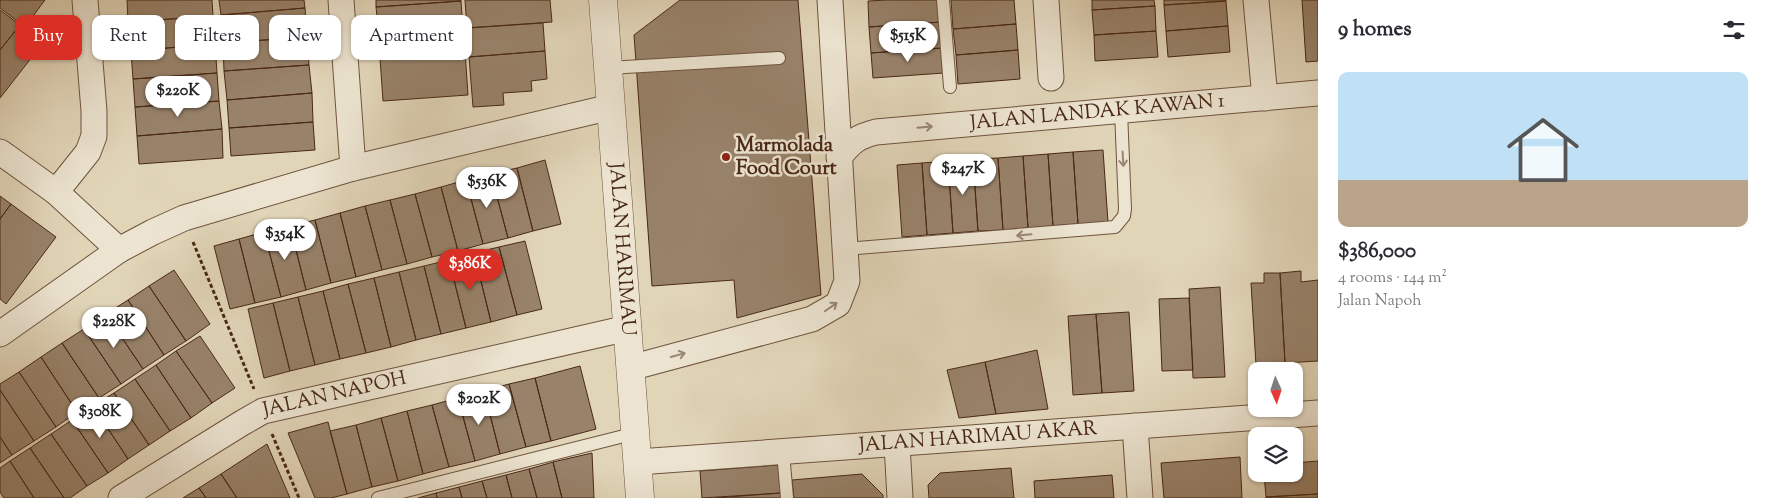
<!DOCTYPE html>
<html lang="en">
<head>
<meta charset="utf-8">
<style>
  body { margin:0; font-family:"Sorts Mill Goudy",serif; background:#f7f7f7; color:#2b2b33; height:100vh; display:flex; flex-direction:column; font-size:19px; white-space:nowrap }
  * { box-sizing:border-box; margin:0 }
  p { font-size:16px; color:#7c7c81 }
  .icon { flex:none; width:28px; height:28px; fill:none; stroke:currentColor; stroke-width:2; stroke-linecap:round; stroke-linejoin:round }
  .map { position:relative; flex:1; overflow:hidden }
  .sheet { display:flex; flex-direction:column; background:#fff; width:450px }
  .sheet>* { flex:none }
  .guide { position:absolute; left:15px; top:15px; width:475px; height:45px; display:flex; gap:10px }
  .needle { width:32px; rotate:177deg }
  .controls { position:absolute; left:1248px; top:362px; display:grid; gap:10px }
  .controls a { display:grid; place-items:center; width:55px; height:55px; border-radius:10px; background:#fff; box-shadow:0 1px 4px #0004; font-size:25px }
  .price { position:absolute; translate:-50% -42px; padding:0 11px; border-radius:18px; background:#fff; color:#222; font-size:16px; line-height:32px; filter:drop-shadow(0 1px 2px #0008) }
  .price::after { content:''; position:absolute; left:50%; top:30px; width:15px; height:11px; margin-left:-8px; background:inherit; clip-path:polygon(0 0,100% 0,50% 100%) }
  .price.current { background:#d93025; color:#fff }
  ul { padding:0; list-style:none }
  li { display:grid; align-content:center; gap:10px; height:265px; padding:0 20px }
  li span { display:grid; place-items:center; height:155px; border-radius:10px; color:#555 }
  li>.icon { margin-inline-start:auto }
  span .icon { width:90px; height:90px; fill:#fffc; stroke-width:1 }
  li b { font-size:21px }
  h2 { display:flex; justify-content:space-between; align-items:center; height:60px; padding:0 20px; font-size:21px }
  .chip { padding:0 18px; border-radius:10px; background:#fff; box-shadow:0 1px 4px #0004; font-size:18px; line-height:45px }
  .chip.current { background:#d93025; color:#fff }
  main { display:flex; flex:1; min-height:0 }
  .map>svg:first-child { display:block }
  .building { fill:#98826a; stroke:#492816 }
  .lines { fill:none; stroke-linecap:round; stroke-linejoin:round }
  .service-casing { stroke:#6f533e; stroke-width:14 }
  .minor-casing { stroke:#6f533e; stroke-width:27 }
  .tertiary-casing { stroke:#6f533e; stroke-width:29 }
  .path { stroke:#492816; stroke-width:3; stroke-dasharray:4 2.5; stroke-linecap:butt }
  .service { stroke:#ece4d1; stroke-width:12 }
  .minor { stroke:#ece4d1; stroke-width:25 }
  .tertiary { stroke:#ece4d1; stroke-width:28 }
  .oneway { stroke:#9a8674 }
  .poi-dot { fill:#8f2418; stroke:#ece4d1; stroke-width:2 }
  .labels { text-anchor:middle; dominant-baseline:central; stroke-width:5; stroke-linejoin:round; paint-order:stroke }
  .street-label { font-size:20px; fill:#492816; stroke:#ece4d1 }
  .poi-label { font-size:20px; font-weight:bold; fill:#492816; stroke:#ece4d1; text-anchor:start }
</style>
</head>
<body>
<main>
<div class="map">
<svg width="1318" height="498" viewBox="0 0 1318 498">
  <rect width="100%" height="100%" fill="#e1d5b8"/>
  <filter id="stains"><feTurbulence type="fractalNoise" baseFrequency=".004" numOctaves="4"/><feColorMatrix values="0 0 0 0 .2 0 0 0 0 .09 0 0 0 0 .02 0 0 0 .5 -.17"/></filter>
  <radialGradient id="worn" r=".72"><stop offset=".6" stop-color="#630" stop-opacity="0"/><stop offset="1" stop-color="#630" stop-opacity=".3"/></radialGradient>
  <path class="building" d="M0 0H45L25 27 0 8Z
    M127 0H212L213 16 128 22Z
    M219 0H304L305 8 221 15Z
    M376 0H461V1L376 7Z
    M465 0H550L552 22 467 28Z
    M680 0H798L821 295 737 318 734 280 652 286 634 35Z
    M887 0H939L941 22 869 27 868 1Z
    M951 0H1014L1016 24 953 29Z
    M1092 0H1154L1155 6 1092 10Z
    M1164 0H1226V1L1164 5Z
    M1302 0H1318V61L1306 62Z
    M461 1 463 29 379 35 376 7Z
    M1226 1 1228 26 1166 31 1164 5Z
    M1155 6 1156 31 1094 35 1092 10Z
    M305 8 307 37 223 43 221 15Z
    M0 10 20 25 0 50Z
    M213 16 215 44 131 51 128 22Z
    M941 22 942 48 871 53 869 27Z
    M543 23 545 51 469 57 467 28Z
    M1016 24 1018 50 956 55 953 29Z
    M20 25 43 43 0 98V50Z
    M1228 26 1230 52 1168 57 1166 31Z
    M463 29 465 51 380 58 379 35Z
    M1156 31 1158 57 1095 61 1094 35Z
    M307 37 309 65 224 71 223 43Z
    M215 44 217 73 133 79 131 51Z
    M942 48 944 73 873 78 871 53Z
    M1018 50 1020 79 958 84 956 55Z
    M465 51 468 95 383 101 380 58Z
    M545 51 547 79 531 81 532 91 503 93 504 105 473 107 469 57Z
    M309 65 312 93 227 100 224 71Z
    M217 73 219 101 135 107 133 79Z
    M312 93 313 122 229 128 227 100Z
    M219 101 222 129 137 136 135 107Z
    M313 122 315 150 231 156 229 128Z
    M222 129 223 158 139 164 137 136Z
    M1103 150 1108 222 1078 224 1073 152Z
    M1073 152 1078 224 1053 226 1048 154Z
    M1048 154 1053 226 1028 228 1023 156Z
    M1023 156 1028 228 1003 230 998 158Z
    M998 158 1003 230 978 231 973 159Z
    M973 159 978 231 953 233 948 161Z
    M545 160 561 224 533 231 517 168Z
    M948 161 953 233 927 235 922 163Z
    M922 163 927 235 902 237 897 165Z
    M517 168 533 231 508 238 491 174Z
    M491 174 508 238 483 244 466 180Z
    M466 180 483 244 458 251 441 187Z
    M441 187 458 251 432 257 415 194Z
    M415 194 432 257 407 264 390 200Z
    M0 196 11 204 0 219Z
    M390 200 407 264 382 270 365 206Z
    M11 204 56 237 6 304 0 299V219Z
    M365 206 382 270 356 277 340 213Z
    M340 213 356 277 331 283 315 220Z
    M315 220 331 283 306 290 290 226Z
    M290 226 306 290 281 297 264 232Z
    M264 232 281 297 255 303 239 239Z
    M239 239 255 303 230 309 214 246Z
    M525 241 542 309 517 315 499 247Z
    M499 247 517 315 491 322 474 253Z
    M474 253 491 322 466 328 449 260Z
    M449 260 466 328 441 334 424 266Z
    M424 266 441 334 416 340 399 272Z
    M174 270 210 324 186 341 149 286Z
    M1301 271V282L1318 280V361L1285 363 1280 273Z
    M399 272 416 340 391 347 374 278Z
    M1264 273H1280L1285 363 1256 365 1251 283H1264Z
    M374 278 391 347 366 353 348 284Z
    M348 284 366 353 340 359 323 291Z
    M149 286 186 341 164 355 128 300Z
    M1220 287 1225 377 1193 378 1189 289Z
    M323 291 340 359 315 365 298 297Z
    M298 297 315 365 290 371 273 303Z
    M1189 298 1193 370 1162 371 1159 299Z
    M128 300 164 355 143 369 106 314Z
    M273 303 290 371 264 378 248 309Z
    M1129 312 1134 391 1102 393 1096 314Z
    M106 314 143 369 121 384 84 329Z
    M1096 314 1102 393 1073 395 1068 316Z
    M84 329 121 384 99 398 62 343Z
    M200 336 235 388 212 403 176 351Z
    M62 343 99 398 77 412 41 357Z
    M1037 350 1048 409 996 414 985 362Z
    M176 351 212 403 191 418 156 365Z
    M41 357 77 412 56 427 19 372Z
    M985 362 996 414 959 418 947 370Z
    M156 365 191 418 170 431 135 379Z
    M580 366 596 429 551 441 535 378Z
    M19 372 56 427 34 441 0 390V384Z
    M535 378 551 441 526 447 509 384Z
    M135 379 170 431 149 445 114 393Z
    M509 384 526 447 500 454 484 391Z
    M0 390 34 441 12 455 0 437Z
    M484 391 500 454 475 461 458 398Z
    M114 393 149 445 128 459 93 406Z
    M458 398 475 461 449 467 432 405Z
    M432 405 449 467 423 474 407 411Z
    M93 406 128 459 108 473 72 420Z
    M407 411 423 474 398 481 381 418Z
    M381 418 398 481 372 487 356 425Z
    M72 420 108 473 87 486 51 434Z
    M328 422 347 494 331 498H315L288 433Z
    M356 425 372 487 347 494 330 431Z
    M51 434 87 486 70 498H64L30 448Z
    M0 437 12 455 0 463Z
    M267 444 290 498H237L221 474Z
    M30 448 64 498H34L10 461Z
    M592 453 594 498H562L553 462Z
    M1240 457 1242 498H1164L1161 463Z
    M10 461 34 498H4L0 492V468Z
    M1318 461V494L1266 497 1264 474H1294V463Z
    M553 462 562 498H537L529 469Z
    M778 465 781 493 702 498 700 471Z
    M1011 468 1014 498H929L928 485 940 473Z
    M529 469 537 498H512L506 475Z
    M221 474 237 498H206L199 488Z
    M862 474 883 495V498H794L792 480Z
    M506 475 512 498H487L482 481Z
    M1112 475 1114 498H1035L1034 481Z
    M482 481 487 498H462L459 487Z
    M459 487 462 498H437L436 493Z
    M199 488 206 498H183Z
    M436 493 437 498H418Z
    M781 493V498H715Z
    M1318 494V498H1266V497Z"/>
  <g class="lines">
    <g class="service-casing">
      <path id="service" d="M943 0 950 87
        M608 68 779 58
        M845 249 1115 227 1124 216 1125 209 1121 111
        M783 452 787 498
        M378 498 636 433"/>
    </g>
    <g class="minor-casing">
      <g id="minor">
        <path d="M341 0 353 168"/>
        <path d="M1046 0 1051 78"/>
        <path d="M1256 0 1265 98"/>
        <path d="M0 152 56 192 119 250"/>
        <path id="s1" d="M839 157C852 141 857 137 876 132L1318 93"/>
        <path d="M56 192 88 152 94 136V111L85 0"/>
        <path d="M0 334 119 250 153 232 184 218 353 168 611 107"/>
        <path d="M630 368 812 319 838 304 847 281 830 0"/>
        <path d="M1135 426 1140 498"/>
        <path d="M897 444 900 498"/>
        <path id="s2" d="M638 462 1318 413"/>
        <path id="s3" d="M121 498 242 423 263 411 628 328"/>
      </g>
    </g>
    <g class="tertiary-casing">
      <g id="tertiary">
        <path id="s4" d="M603 0 640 498"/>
      </g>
    </g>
    <path class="path" d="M193 242 254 389
      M272 434 299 498"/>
    <use href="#service" class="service"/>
    <use href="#minor" class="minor"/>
    <use href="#tertiary" class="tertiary"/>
  </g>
  <defs><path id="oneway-shaft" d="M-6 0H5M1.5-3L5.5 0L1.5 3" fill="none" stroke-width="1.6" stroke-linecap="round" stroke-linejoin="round" transform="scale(1.25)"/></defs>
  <g class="oneway">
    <use href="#oneway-shaft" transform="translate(925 127) rotate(-5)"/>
    <use href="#oneway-shaft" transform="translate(1123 159) rotate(87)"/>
    <use href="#oneway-shaft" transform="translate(1024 235) rotate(175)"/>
    <use href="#oneway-shaft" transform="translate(831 307) rotate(-35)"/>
    <use href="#oneway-shaft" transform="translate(678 355) rotate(-15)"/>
  </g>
  <circle class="poi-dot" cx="726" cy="157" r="5"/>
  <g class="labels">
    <g class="street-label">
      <text stroke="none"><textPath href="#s1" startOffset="268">JALAN LANDAK KAWAN 1</textPath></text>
      <text stroke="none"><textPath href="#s4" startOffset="250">JALAN HARIMAU</textPath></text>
      <text stroke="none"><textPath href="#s3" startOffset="240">JALAN NAPOH</textPath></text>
      <text stroke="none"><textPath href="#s2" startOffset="341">JALAN HARIMAU AKAR</textPath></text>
    </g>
    <g class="poi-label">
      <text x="736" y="146">Marmolada<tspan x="736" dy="23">Food Court</tspan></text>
    </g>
  </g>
  <rect width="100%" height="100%" filter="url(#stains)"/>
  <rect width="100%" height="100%" fill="url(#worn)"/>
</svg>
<div class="controls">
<a><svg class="needle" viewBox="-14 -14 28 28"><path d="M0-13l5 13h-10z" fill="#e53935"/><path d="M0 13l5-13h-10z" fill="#7c7c81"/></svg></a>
<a><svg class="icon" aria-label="layers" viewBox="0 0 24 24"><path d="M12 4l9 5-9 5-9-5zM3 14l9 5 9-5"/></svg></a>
</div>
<b class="price" style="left:908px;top:63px">$515K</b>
<b class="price" style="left:178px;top:118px">$220K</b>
<b class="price" style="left:963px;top:196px">$247K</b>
<b class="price" style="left:487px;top:209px">$536K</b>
<b class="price" style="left:285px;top:261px">$354K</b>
<b class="price current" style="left:470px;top:291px">$386K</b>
<b class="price" style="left:114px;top:349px">$228K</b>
<b class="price" style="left:479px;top:426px">$202K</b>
<b class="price" style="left:100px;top:439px">$308K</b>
<div class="guide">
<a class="chip current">Buy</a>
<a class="chip">Rent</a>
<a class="chip">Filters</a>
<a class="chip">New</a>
<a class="chip">Apartment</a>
</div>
</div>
<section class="sheet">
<h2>9 homes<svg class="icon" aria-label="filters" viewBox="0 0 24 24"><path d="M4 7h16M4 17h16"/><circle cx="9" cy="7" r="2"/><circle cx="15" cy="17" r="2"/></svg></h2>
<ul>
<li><span style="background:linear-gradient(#bfe0f5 70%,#b9a48a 0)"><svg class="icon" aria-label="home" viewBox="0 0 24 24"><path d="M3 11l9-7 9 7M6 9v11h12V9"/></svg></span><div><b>$386,000</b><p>4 rooms · 144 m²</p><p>Jalan Napoh</p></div></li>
</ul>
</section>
</main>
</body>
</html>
